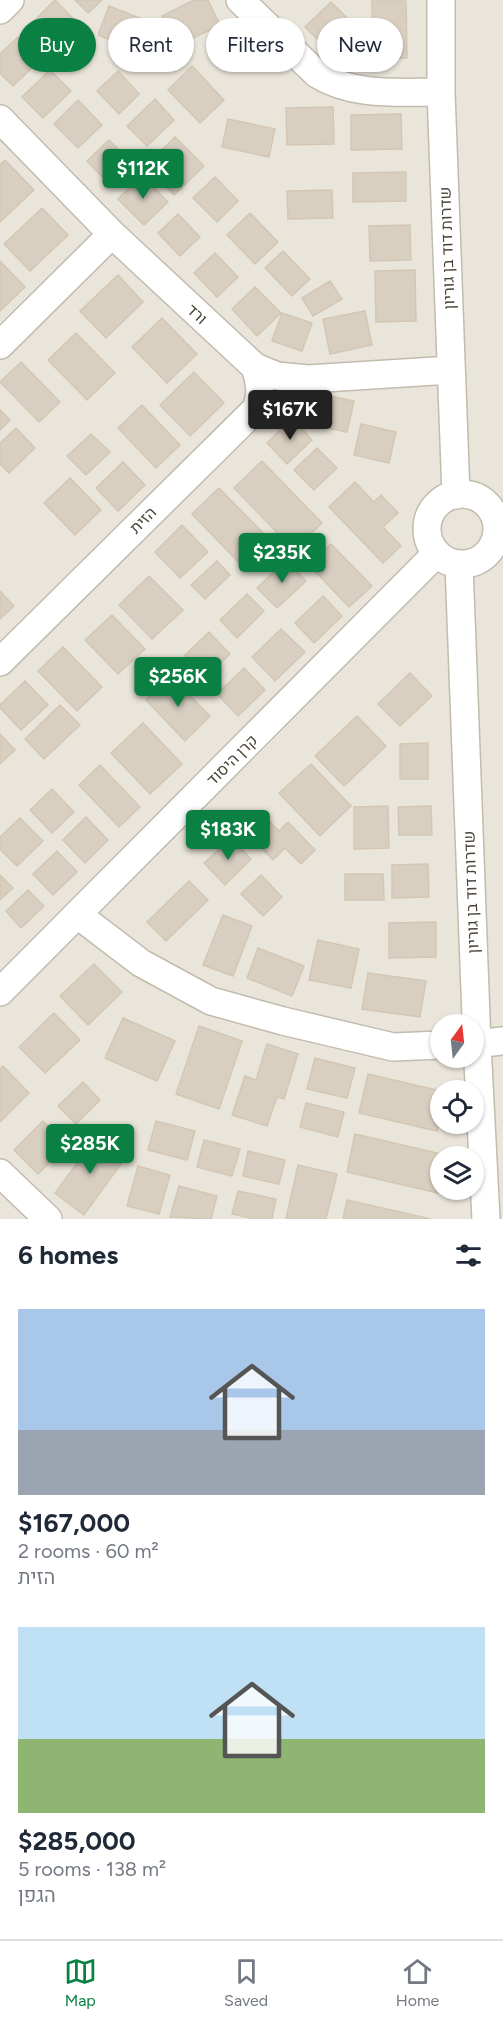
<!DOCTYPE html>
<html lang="en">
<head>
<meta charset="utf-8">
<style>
  body { margin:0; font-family:Figtree,Heebo,sans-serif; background:#f2f2f3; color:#1f2937; height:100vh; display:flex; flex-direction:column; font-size:22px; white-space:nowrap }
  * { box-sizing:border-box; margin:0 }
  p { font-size:20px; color:#747a83 }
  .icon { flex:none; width:33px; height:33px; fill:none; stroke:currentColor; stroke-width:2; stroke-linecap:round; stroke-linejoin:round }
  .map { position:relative; height:1219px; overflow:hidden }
  .side { display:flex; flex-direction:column; background:#fff; flex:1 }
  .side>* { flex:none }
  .top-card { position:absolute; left:18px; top:18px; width:468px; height:54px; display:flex; gap:12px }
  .needle { width:39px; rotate:15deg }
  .tools { position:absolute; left:430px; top:1014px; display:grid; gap:12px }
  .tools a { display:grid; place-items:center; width:54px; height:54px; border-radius:50%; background:#fff; box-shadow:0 2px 4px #0004; font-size:30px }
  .price { position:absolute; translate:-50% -51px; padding:0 14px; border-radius:6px; background:#0b8043; color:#fff; font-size:20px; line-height:39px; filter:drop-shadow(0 2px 3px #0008) }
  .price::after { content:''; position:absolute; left:50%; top:36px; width:18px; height:14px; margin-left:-9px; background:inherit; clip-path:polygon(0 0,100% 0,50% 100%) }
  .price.current { background:#222; color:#fff }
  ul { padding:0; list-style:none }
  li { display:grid; align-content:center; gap:12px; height:318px; padding:0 18px }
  li span { display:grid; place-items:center; height:186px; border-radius:0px; color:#555 }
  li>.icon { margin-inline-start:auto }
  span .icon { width:108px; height:108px; fill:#fffc; stroke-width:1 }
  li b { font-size:26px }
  h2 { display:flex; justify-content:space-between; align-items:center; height:72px; padding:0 18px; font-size:26px }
  .chip { padding:0 21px; border-radius:27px; background:#fff; box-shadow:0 2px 4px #0004; font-size:21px; line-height:54px }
  .chip.current { background:#0b8043; color:#fff }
  .tab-bar { display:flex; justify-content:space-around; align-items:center; height:84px; border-top:2px solid #e0e1e3; background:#fff; font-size:16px; color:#747a83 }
  .tab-bar a { display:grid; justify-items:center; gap:3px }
  .tab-bar .current { color:#0b8043 }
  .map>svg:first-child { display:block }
  .residential { fill:#eae5da; fill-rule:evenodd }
  .building { fill:#d8cfc1; stroke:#d3c7b4; stroke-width:1.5 }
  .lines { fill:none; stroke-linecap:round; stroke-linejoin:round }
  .minor-casing { stroke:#c2bbae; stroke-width:30 }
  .minor { stroke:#fff; stroke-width:27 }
  .labels { text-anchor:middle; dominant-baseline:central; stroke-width:5; stroke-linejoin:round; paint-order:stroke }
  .street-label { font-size:16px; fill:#4b4439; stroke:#fff }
</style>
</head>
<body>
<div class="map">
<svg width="503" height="1219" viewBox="0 0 503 1219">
  <rect width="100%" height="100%" fill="#f6f3ec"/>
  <path class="residential" d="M0 0H503V1219H0ZM441 1024H474V1058H441ZM441 1090H474V1124H441ZM441 1156H474V1190H441Z"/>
  <path class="building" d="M55 0 85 31 60 56 30 25Z
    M75 0H102L88 13Z
    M194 0H208L220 25 177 46 162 16Z
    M372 1H406L407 58 373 59Z
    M331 2 356 27 330 52 305 27Z
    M109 6 152 23 140 52 98 35Z
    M18 37 40 60 13 86 0 73V54Z
    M192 66 224 100 200 123 168 90Z
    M50 70 71 91 43 118 22 97Z
    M118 71 139 94 119 114 97 91Z
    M155 99 174 120 147 146 127 126Z
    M78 100 102 125 78 148 54 124Z
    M333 107 334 144 287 145 286 108Z
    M401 114 402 149 351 150V115Z
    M228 119 275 129 269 157 222 147Z
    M175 137 204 166 174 195 146 166Z
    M109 140 131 162 109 184 87 161Z
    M5 160 34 190 0 222V165Z
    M406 172V201L353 202V173Z
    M142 175 168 202 144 225 118 199Z
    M215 177 238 201 217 222 193 198Z
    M332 190 333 218 288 219 287 191Z
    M42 208 68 235 30 271 4 244Z
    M250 213 278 242 255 264 227 235Z
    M178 214 200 237 180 256 158 233Z
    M410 225 411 260 370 261 369 226Z
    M283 251 310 279 292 296 265 268Z
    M215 253 238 277 217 297 194 273Z
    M0 261 25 287 0 311Z
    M415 270 416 321 376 322 375 271Z
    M118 275 143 302 106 338 80 311Z
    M330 281 342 299 313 316 302 298Z
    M255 287 281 313 257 336 232 309Z
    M365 311 372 345 330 354 323 319Z
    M282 313 312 323 302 351 272 341Z
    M162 318 197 354 167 383 132 347Z
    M76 333 115 373 87 400 48 360Z
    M21 362 60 402 39 422 0 382Z
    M194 372 224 403 190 436 160 405Z
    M321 394 354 401 347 432 314 425Z
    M142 405 180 445 156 468 118 428Z
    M0 410 10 420 0 430Z
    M292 418 312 440 287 464 267 443Z
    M361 424 396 432 389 463 354 455Z
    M16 428 35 448 9 473 0 464V443Z
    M91 434 110 452 86 475 67 456Z
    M317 448 337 468 314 490 294 470Z
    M262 461 322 523 294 550 234 488Z
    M123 462 145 485 118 511 96 488Z
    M70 478 101 510 75 535 44 503Z
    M355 482 374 502 381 495 398 513 383 527 401 546 383 563 329 507Z
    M219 488 270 540 243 567 192 514Z
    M182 525 208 552 180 578 155 552Z
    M331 544 372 586 349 607 309 565Z
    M286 560 306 581 277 608 257 588Z
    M217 561 230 575 205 599 191 585Z
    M149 576 183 610 152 639 119 605Z
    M0 591 14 606 0 619Z
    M247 594 264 611 237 638 220 620Z
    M323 596 342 616 314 643 295 623Z
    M112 615 145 649 118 674 85 640Z
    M281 629 305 652 275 681 252 657Z
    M209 632 230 654 206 677 185 655Z
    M63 647 102 687 77 711 38 671Z
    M244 668 265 690 238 716 217 694Z
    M410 673 432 696 400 726 378 704Z
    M171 676 210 716 185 741 146 700Z
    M25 681 48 705 21 730 0 708V705Z
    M60 705 80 725 44 759 25 739Z
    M357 716 386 746 344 786 315 756Z
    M143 723 182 764 150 794 111 753Z
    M0 734 15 750 0 764Z
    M428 743V779H400V744Z
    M311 764 351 806 320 836 279 793Z
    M100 765 140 807 119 827 79 785Z
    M52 789 74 812 52 833 30 810Z
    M388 806 389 848 354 849V807Z
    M431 806 432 835H399L398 807Z
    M259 811 279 831 288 822 315 850 301 864 285 848 273 860 242 828Z
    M86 817 108 840 85 863 63 840Z
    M20 818 43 841 17 866 0 849V837Z
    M231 838 251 859 225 885 204 863Z
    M57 851 77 872 53 895 33 874Z
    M428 864 429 897 392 898V865Z
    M345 874H383L384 900H345Z
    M0 875 13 888 0 900Z
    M261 875 282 897 263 916 241 894Z
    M189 881 208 900 166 941 147 922Z
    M28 890 44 906 21 928 6 911Z
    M223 915 252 926 233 976 203 965Z
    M436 922V957L389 958V923Z
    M318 940 359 949 351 988 309 980Z
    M258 948 304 966 292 996 247 978Z
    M94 964 122 992 88 1025 60 996Z
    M368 973 426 981 420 1017 362 1009Z
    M54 1013 80 1040 45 1073 19 1047Z
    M123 1018 175 1041 157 1081 105 1058Z
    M199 1026 242 1041 219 1109 176 1094Z
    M267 1044 298 1054 284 1099 277 1097 267 1126 232 1115 245 1076 256 1080Z
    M315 1058 355 1068 347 1098 307 1089Z
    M3 1066 29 1093 0 1122V1069Z
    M368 1074 441 1091V1113L437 1131 359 1113Z
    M83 1082 100 1100 76 1124 58 1106Z
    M306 1103 344 1112 338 1137 300 1127Z
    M43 1121 67 1145 38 1174 14 1150Z
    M156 1121 195 1131 187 1160 148 1150Z
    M355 1134 446 1155V1156H441V1178L438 1193 347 1172Z
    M97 1136 126 1157 84 1215 55 1193Z
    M204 1140 240 1149 232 1176 197 1167Z
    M248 1151 285 1160 279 1184 243 1176Z
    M298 1165 337 1174 326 1219H286Z
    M138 1166 170 1175 159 1214 127 1206Z
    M179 1186 217 1196 211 1219 170 1217Z
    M238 1191 276 1199 272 1219H255L232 1214Z
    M347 1200 431 1219H343Z"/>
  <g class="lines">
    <g class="minor-casing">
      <path id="minor" d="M240 0 317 74C354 97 399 92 441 92
        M441 0V92L456 495
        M0 10 10 0
        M0 119 112 234 255 367 277 376 308 379 451 370
        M0 345 112 234
        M427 529a35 35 0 1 1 70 0a35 35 0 1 1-70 0Z
        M459 564 477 1044 486 1219
        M0 662 256 409C262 394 260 382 255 367
        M78 915 141 963 211 1001 283 1021 393 1047 441 1045
        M0 992 437 553
        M474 1044 503 1041
        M0 1173 48 1219"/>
    </g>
    <use href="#minor" class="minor"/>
  </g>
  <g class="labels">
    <g class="street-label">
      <text transform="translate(447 248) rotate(-92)">שדרות דוד בן גוריון</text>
      <text transform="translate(197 314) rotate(43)">ורד</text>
      <text transform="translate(143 520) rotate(-45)">הזית</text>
      <text transform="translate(232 760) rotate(-45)">קרן היסוד</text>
      <text transform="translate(471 892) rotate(-92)">שדרות דוד בן גוריון</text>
    </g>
  </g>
</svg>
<div class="tools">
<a><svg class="needle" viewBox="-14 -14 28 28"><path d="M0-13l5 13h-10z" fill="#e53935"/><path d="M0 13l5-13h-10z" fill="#747a83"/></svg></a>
<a><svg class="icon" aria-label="locate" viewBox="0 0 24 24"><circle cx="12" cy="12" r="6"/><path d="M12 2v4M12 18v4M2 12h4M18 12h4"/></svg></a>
<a><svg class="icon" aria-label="layers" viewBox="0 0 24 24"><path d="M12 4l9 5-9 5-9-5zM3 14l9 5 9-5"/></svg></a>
</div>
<b class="price" style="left:143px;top:200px">$112K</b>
<b class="price current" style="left:290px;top:441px">$167K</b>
<b class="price" style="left:282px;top:584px">$235K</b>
<b class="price" style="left:178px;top:708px">$256K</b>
<b class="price" style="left:228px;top:861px">$183K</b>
<b class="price" style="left:90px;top:1175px">$285K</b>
<div class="top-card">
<a class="chip current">Buy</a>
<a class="chip">Rent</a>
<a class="chip">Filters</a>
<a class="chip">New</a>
</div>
</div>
<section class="side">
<h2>6 homes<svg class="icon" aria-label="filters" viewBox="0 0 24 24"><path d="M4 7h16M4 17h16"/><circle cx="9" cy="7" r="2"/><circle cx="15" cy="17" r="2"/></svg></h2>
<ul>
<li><span style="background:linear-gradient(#a9c7e8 65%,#9aa5b1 0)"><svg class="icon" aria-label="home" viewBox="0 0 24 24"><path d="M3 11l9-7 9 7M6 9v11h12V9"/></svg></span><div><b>$167,000</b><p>2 rooms · 60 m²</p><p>הזית</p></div></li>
<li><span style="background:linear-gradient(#bfe0f5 60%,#8fb573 0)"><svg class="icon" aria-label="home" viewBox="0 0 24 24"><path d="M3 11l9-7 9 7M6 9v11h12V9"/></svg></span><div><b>$285,000</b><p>5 rooms · 138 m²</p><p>הגפן</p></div></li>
</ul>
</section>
<nav class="tab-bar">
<a class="current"><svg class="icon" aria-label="map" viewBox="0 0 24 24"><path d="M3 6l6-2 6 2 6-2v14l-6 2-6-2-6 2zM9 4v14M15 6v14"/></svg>Map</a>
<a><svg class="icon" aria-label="saved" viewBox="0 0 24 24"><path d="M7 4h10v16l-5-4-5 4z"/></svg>Saved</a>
<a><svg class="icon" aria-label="home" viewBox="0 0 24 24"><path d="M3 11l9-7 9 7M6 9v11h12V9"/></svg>Home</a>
</nav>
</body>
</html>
